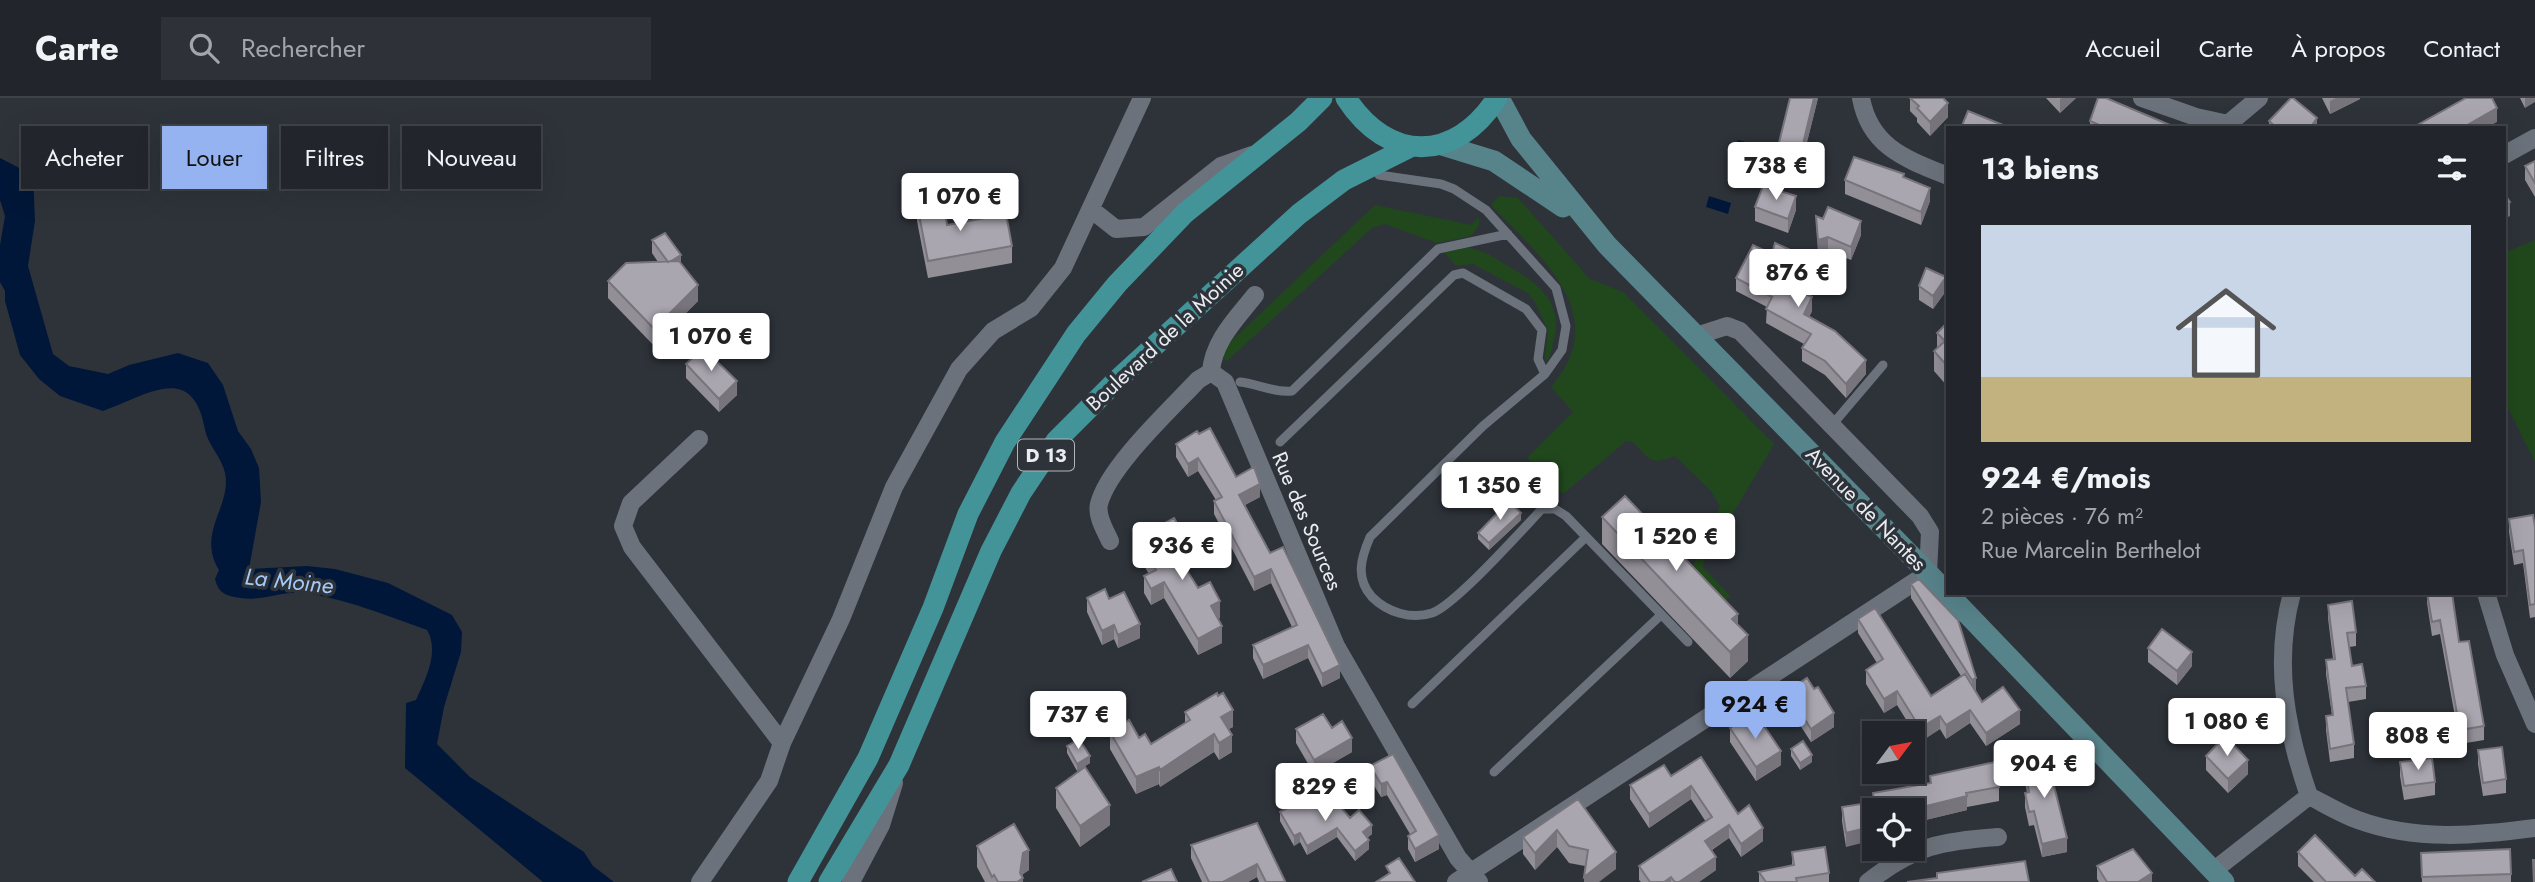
<!DOCTYPE html>
<html lang="fr">
<head>
<meta charset="utf-8">
<style>
  body { margin:0; font-family:Jost,sans-serif; background:#2e3238; color:#f1f3f6; height:100vh; display:flex; flex-direction:column; font-size:26px; white-space:nowrap }
  * { box-sizing:border-box; margin:0 }
  p { font-size:23px; color:#a2a5a9 }
  .icon { flex:none; width:38px; height:38px; fill:none; stroke:currentColor; stroke-width:2; stroke-linecap:round; stroke-linejoin:round }
  .map { position:relative; flex:1; overflow:hidden }
  .details { position:absolute; left:1946px; top:28px; width:560px; height:469px; display:flex; flex-direction:column; background:#22262c; border-radius:0px; box-shadow:0 7px 28px #0002,0 0 0 2px #3f4348 }
  .details>* { flex:none }
  .banner { position:absolute; left:21px; top:28px; width:665px; height:63px; display:flex; gap:14px }
  .needle { width:46px; rotate:58deg }
  .tools { position:absolute; left:1862px; top:623px; display:grid; gap:14px }
  .tools a { display:grid; place-items:center; width:63px; height:63px; border-radius:0px; background:#22262c; box-shadow:0 7px 28px #0002,0 0 0 2px #3f4348; font-size:35px }
  .price { position:absolute; translate:-50% -60px; padding:0 16px; border-radius:7px; background:#fff; color:#222; font-size:23px; line-height:46px; filter:drop-shadow(0 2px 4px #0008) }
  .price::after { content:''; position:absolute; left:50%; top:42px; width:21px; height:16px; margin-left:-10px; background:inherit; clip-path:polygon(0 0,100% 0,50% 100%) }
  .price.current { background:#95b2f1; color:#111 }
  ul { padding:0; list-style:none }
  li { display:grid; align-content:center; gap:14px; height:371px; padding:0 35px }
  li+li { border-top:2px solid #3f4348 }
  li span { display:grid; place-items:center; height:217px; border-radius:0px; color:#555 }
  li>.icon { margin-inline-start:auto }
  span .icon { width:126px; height:126px; fill:#fffc; stroke-width:1 }
  li b { font-size:30px }
  h2 { display:flex; justify-content:space-between; align-items:center; height:84px; padding:0 35px; font-size:30px }
  .chip { padding:0 24px; border-radius:0px; background:#22262c; box-shadow:0 7px 28px #0002,0 0 0 2px #3f4348; font-size:24px; line-height:63px }
  .chip.current { background:#95b2f1; color:#111 }
  header { display:flex; align-items:center; gap:42px; box-sizing:border-box; height:98px; padding:0 35px; background:#22262c; border-bottom:2px solid #3f4348 }
  header strong { font-size:33px }
  nav { display:flex; gap:38px; margin-inline-start:auto; font-size:24px }
  .search { width:490px; height:63px; background:#2e3238; display:flex; align-items:center; gap:18px; box-sizing:border-box; padding:0 24px; border-radius:0px; color:#a2a5a9; font-size:26px }
  .map>svg:first-child { display:block }
  .green { fill:#21481d }
  .water { fill:#001739 }
  .lines { fill:none; stroke-linecap:round; stroke-linejoin:round }
  .lane { stroke:#6c727b; stroke-width:9 }
  .street { stroke:#6c727b; stroke-width:18 }
  .secondary { stroke:#57838a; stroke-width:21 }
  .primary { stroke:#439498; stroke-width:21 }
  .wall { fill:#928f97 }
  .shaded-wall { fill:#77747b }
  .building { fill:#aaa6b0; stroke:#77747b; stroke-width:2 }
  .labels { text-anchor:middle; dominant-baseline:central; stroke-width:7; stroke-linejoin:round; paint-order:stroke }
  .shield { fill:#2e333a; stroke:#b1b4ba; stroke-width:2 }
  .shield-label { font-size:19px; font-weight:bold; fill:#e9ecf1 }
  .street-label { font-size:21px; fill:#e9ecf1; stroke:#2e333a }
  .water-label { font-size:23px; font-style:italic; fill:#a6caf8; stroke:#2e333a }
</style>
</head>
<body>
<header>
<strong>Carte</strong>
<div class="search"><svg class="icon" aria-label="search" viewBox="0 0 24 24"><circle cx="10" cy="10" r="6"/><path d="M15 15l6 6"/></svg>Rechercher</div>
<nav><a>Accueil</a><a>Carte</a><a>À propos</a><a>Contact</a></nav>
</header>
<div class="map">
<svg width="2535" height="784" viewBox="0 0 2535 784">
  <rect width="100%" height="100%" fill="#2e333a"/>
  <path class="green" d="M1499 98 1518 100 1590 181 1623 194 1774 346 1702 468 1731 499 1725 502 1692 470 1720 408 1711 393 1675 358C1649 368 1652 362 1631 343L1625 344 1563 396 1527 360 1573 314 1551 289C1614 216 1540 159 1491 107Z
    M1375 107 1471 127 1479 119V127L1471 138 1437 145 1385 126 1372 130 1226 264 1222 252Z
    M2535 142V364L2504 302V155Z
    M1467 150C1482 151 1493 159 1506 167 1535 183 1564 203 1554 241 1552 250 1551 258 1545 265L1548 232 1534 202 1526 194 1473 166 1456 168 1444 154Z"/>
  <path class="water" d="M1738 42 1763 49 1761 59 1735 52Z
    M0 60 33 77 35 123 28 168 53 256 69 268 108 276 129 267 178 255 208 265 223 287 238 333 251 351 259 370 261 404 249 471 307 468 335 471 388 485 452 517 462 534 461 554 444 609 437 646 470 679 584 754 593 768 614 784H543L405 670 406 605 416 602C425 582 440 554 427 532 387 518 345 500 302 495 277 493 258 507 227 497 220 494 217 489 215 481L219 472C196 435 232 408 225 375 222 360 208 347 205 332 193 262 146 298 103 313L60 298 39 281 20 257 5 203V193L0 184V147L5 118 0 102Z
    M1709 98 1731 105 1728 116 1706 109Z"/>
  <g class="lines">
    <path class="lane" d="M1374 67 1379 77 1441 86 1454 91 1486 112 1556 190 1566 228 1562 252 1545 276 1483 328 1370 439C1361 460 1355 480 1372 499 1387 514 1411 522 1432 515 1455 507 1521 433 1542 411H1555L1566 418 1688 544
      M1240 284C1258 286 1275 295 1292 293L1438 151 1508 136
      M1832 327 1883 267
      M1280 344 1454 177 1463 175 1526 211 1542 232 1538 261 1545 276
      M1412 606 1586 439
      M1494 674 1661 517"/>
    <path class="street" d="M1861 0C1870 49 1906 61 1948 78
      M2142 0 2196 19 2228 26
      M2227 30 2228 26 2259 0
      M2504 57 2535 40
      M1092 112 1116 131 1144 129 1221 68 1252 57
      M1211 274C1213 243 1237 220 1255 197
      M699 341 631 405 623 428 632 449 782 645
      M1110 443C1105 432 1096 418 1099 406 1108 369 1171 311 1198 282L1211 274 1225 284 1336 548 1458 760 1479 784
      M2486 495 2505 557 2535 626
      M2309 698C2325 706 2341 716 2358 722 2415 743 2476 738 2535 730
      M2213 773 2309 698C2286 631 2273 565 2292 495
      M700 784 769 683 782 645 841 521 894 389 959 271 993 233 1031 210 1063 170 1142 0
      M851 784 881 727 894 685
      M1456 784 1928 475 1930 434 1920 418 1740 233 1727 228 1696 238
      M1868 784C1914 748 1941 743 1998 739"/>
    <path class="secondary" d="M1499 0 1521 41 1607 147 1928 475 2224 784
      M1442 47 1494 63 1563 109"/>
    <path class="primary" d="M1346 0C1388 65 1455 65 1497 0
      M798 784 868 660 933 510 968 416 1005 344 1076 236 1117 186 1185 115 1298 24 1322 0
      M829 784 899 667 991 453 1021 395 1056 343 1117 282 1299 116 1344 82 1410 49"/>
  </g>
  <path class="wall" d="M1818 0 1798 80 1775 75V61Z
    M1910 0 1948 19 1930 38 1917 24V20L1910 13Z
    M2046 0H2076L2060 15Z
    M2322 0H2360V1L2330 16Z
    M2520 0H2535L2525 10Z
    M2090 23 2177 30H2090Z
    M2269 23 2317 30H2269Z
    M2535 63V99L2525 82V68Z
    M1904 79 1930 103 1921 127 1845 96V82Z
    M917 106 947 127 1012 148V165L928 180 917 123Z
    M1755 109 1796 112 1788 135 1755 123Z
    M1816 118 1861 137 1851 162 1828 153 1818 156Z
    M1948 120V140L1946 139V126Z
    M652 142 681 165 698 203 675 226V237L659 253 608 200V183L658 164 652 155Z
    M1772 156 1795 168 1786 186 1812 213 1809 219 1866 276 1846 300 1825 277 1802 263V250L1804 246 1766 225 1767 209 1736 193V180Z
    M1919 188 1946 193 1933 211 1919 202Z
    M1948 224V289L1934 273V253L1937 250V235Z
    M686 266 737 297 719 314 686 280Z
    M1176 346 1236 379 1260 399 1245 407 1270 455 1340 580 1322 589 1308 560 1263 581 1253 560V547L1292 529 1271 485 1254 493 1214 416V403L1216 402 1198 373 1188 379 1176 359Z
    M1602 419 1738 527 1748 563 1730 580 1602 446Z
    M2509 421 2535 429V519L2530 520 2523 465 2514 467 2509 434Z
    M1521 422 1489 452 1478 441V435Z
    M1156 430 1184 455 1179 458 1198 490 1220 520 1218 521 1222 545 1198 557 1164 500 1151 507 1144 495V478L1149 476 1143 466V450L1156 442Z
    M1911 486 1958 522 1976 594 1982 604 2020 626 1986 648 1970 625 1946 641 1940 631 1920 644 1897 607 1884 615 1866 586V572L1877 565 1858 535V521L1931 598 1961 578 1911 500Z
    M2427 495 2459 544 2484 628V642L2460 646 2440 536 2432 538 2427 505Z
    M1087 500 1109 501 1140 540 1118 550 1114 541 1102 547 1087 514Z
    M2328 507 2356 534V548L2349 549 2352 568 2366 588V601L2348 604 2354 646V660L2330 664 2326 632V618L2332 617 2326 576V562L2333 561 2328 520Z
    M2148 550 2192 568 2177 587 2148 564Z
    M1787 593 1834 629 1811 644 1787 607Z
    M1185 614 1233 629 1228 631 1232 654 1219 662 1214 654 1160 689 1159 686 1136 696 1110 651V634L1139 640 1151 646 1185 625Z
    M1332 630 1352 654 1314 676 1296 645V631Z
    M1730 630 1759 632 1781 667 1756 683 1730 644Z
    M1067 648 1090 665 1077 673 1067 655Z
    M1791 651 1812 664 1800 672 1791 658Z
    M2478 652 2506 681V695L2483 698 2478 666Z
    M1393 656 1439 751 1415 764 1408 751V738L1410 736 1387 697 1381 699 1370 681V668Z
    M2206 658 2248 676 2228 695 2206 672Z
    M1701 659 1738 716 1763 743 1741 759 1729 740 1712 752 1716 772 1699 784H1641L1639 782V768L1706 724 1691 701 1649 730 1630 701V687L1671 678Z
    M2023 662 2067 754 2042 759 2034 727 2029 728 2025 709V695L2027 694 2023 676Z
    M2400 664 2435 684V697L2404 702 2400 678Z
    M1930 678 1999 689V703L1967 709V712L1913 725V712L1846 749 1842 723V709L1873 704V695L1930 685Z
    M1056 690 1110 727 1080 749 1056 710Z
    M1578 701 1616 771 1584 784 1585 768 1569 765 1557 749 1535 772 1523 756V739Z
    M1316 708 1350 720 1372 736 1367 740 1369 751 1355 763 1337 739 1307 757 1300 744 1294 748 1280 723V714Z
    M1257 725 1285 784H1259L1257 779 1248 784H1202L1191 760V747Z
    M977 748 1029 772 1023 776V784H985L977 769Z
    M1792 754 1829 775V784H1759V774L1792 767Z
    M2298 754 2355 778 2375 784H2314L2298 768Z
    M2421 755 2511 776V784H2422Z
    M2097 768 2152 784H2099L2097 781Z"/>
  <path class="shaded-wall" d="M1814 0H1818L1798 80V67Z
    M2062 0H2076L2060 15V1Z
    M2336 0H2360V1L2330 16V3Z
    M2525 0H2535V4L2525 10Z
    M1948 5V19L1930 38V24Z
    M2497 10V24L2486 30H2462Z
    M2317 20V30H2310Z
    M1930 90V103L1921 127V114Z
    M1796 98V112L1788 135V121Z
    M2510 104V118L2504 121V107Z
    M1861 123V137L1851 162V149Z
    M1828 139V153L1818 156V142Z
    M1795 154V168L1780 196V183Z
    M681 157V171L669 165Z
    M1946 179V193L1933 211V198Z
    M698 187V203L675 226V237L659 253V236L670 215Z
    M1812 199V213L1804 230V216Z
    M1866 262V276L1846 300V286Z
    M737 283V297L719 314V301Z
    M1198 360V373L1188 379V366Z
    M2506 374V388H2504V375Z
    M1260 386V399L1239 410V397Z
    M1521 415V422L1489 452V445Z
    M1184 438V455L1172 461V445Z
    M1271 471V485L1254 493V479Z
    M1164 484V500L1151 507V491Z
    M1220 503V520L1211 524V508Z
    M1738 516V542L1732 521Z
    M1140 526V540L1118 550V537Z
    M1114 527V541L1102 547V533Z
    M1222 528V545L1198 557V541Z
    M1748 537V563L1730 580V554Z
    M1308 547V560L1263 581V567Z
    M2192 554V568L2177 587V573Z
    M1340 567V580L1322 589V576Z
    M1976 580V594L1972 596V582Z
    M1897 593V607L1884 615V601Z
    M1233 612V629L1221 636V619Z
    M1970 612V625L1946 641V627Z
    M2020 612V626L1986 648V635Z
    M1834 615V629L1811 644V631Z
    M1940 618V631L1920 644V630Z
    M1214 636V654L1160 689V672Z
    M1232 637V654L1219 662V645Z
    M1352 640V654L1314 676V662Z
    M1781 653V667L1756 683V669Z
    M1812 657V664L1800 672V665Z
    M1090 658V665L1077 673V666Z
    M2248 662V676L2228 695V681Z
    M1159 669V686L1136 696V679Z
    M1387 684V697L1381 699V686Z
    M1691 688V701L1649 730V716Z
    M1967 698V712L1913 725V712H1910Z
    M1110 707V727L1080 749V728Z
    M1372 727V736L1363 743V734Z
    M1729 727V740L1705 756V743Z
    M1874 728V742L1846 749V735Z
    M1337 730V739L1307 757V748Z
    M1763 730V743L1741 759V746Z
    M1557 732V749L1535 772V755Z
    M1300 735V744L1294 748V738Z
    M1439 737V751L1415 764V751Z
    M2067 740V754L2042 759V746Z
    M1369 742V751L1355 763V753Z
    M1029 752V772L1023 776V781V780V784H1017L1020 775 1023 755Z
    M1616 754V771L1599 784H1584V779Z
    M1716 759V772L1699 784H1679Z
    M1257 766V779L1248 784H1223Z
    M2152 775V784H2138Z
    M1671 779V784H1664Z"/>
  <path class="building" d="M1790 0H1814L1798 67 1775 61Z
    M1910 0H1943L1948 5 1930 24 1917 10 1919 8Z
    M2098 0H2106L2177 30H2106L2090 23Z
    M2291 0H2293L2317 20 2310 30H2277L2269 23Z
    M2466 0H2492L2497 10 2462 30H2412Z
    M1968 13 2003 27V30H1961Z
    M1854 59 1904 76 1903 79 1930 90 1921 114 1845 82Z
    M2535 63V85L2525 68Z
    M1763 88 1796 98 1788 121 1755 109Z
    M2504 95 2510 104 2504 107Z
    M943 101 947 127 1006 116 1012 148 928 163 917 106Z
    M1828 109 1861 123 1851 149 1828 139 1818 142 1816 118 1823 121Z
    M665 135 681 157 671 163 668 164 652 142Z
    M1775 145 1795 154 1780 183 1812 199 1804 216 1835 233 1866 262 1846 286 1825 263 1802 250 1811 236 1766 211 1772 199 1736 180 1753 147 1772 156Z
    M679 163 698 187 670 215 675 220 659 236 608 183 626 165Z
    M1926 170 1946 179 1933 198 1919 188Z
    M1948 224V269L1934 253 1945 243 1937 235Z
    M703 250 737 283 719 301 686 266Z
    M1210 330 1236 379 1254 369 1260 386 1239 397 1270 455 1283 449 1340 567 1322 576 1308 547 1263 567 1253 547 1297 527 1271 471 1254 479 1214 403 1222 399 1198 360 1188 366 1176 346 1197 333 1199 336Z
    M1625 398 1738 516 1732 521 1748 537 1730 554 1602 419Z
    M1509 403 1521 415 1489 445 1478 435Z
    M2533 417 2535 429V506L2530 507 2523 452 2514 454 2509 421Z
    M1174 420 1184 438 1172 445 1186 471 1198 490 1210 484 1220 503 1211 508 1222 528 1198 541 1164 484 1151 491 1144 478 1156 472 1143 450 1161 440 1156 430Z
    M1919 481 1958 522 1976 580 1972 582 1911 486Z
    M1105 491 1109 501 1124 494 1140 526 1118 537 1114 527 1102 533 1087 500Z
    M2427 495H2452L2459 544 2469 543 2484 628 2460 632 2440 522 2432 524Z
    M2352 503 2356 534 2347 535 2352 568 2362 566 2366 588 2346 590 2354 646 2330 651 2326 618 2333 617 2326 562 2335 561 2328 507Z
    M1875 510 1931 598 1965 576 1982 604 2003 589 2020 612 1986 635 1970 612 1946 627 1940 618 1920 630 1897 593 1884 601 1866 572 1883 561 1858 521Z
    M2162 531 2192 554 2177 573 2148 550Z
    M1807 580 1814 591 1818 589 1834 615 1811 631 1787 593Z
    M1217 595 1218 598 1223 595 1233 612 1221 619 1232 637 1219 645 1214 636 1160 672 1159 669 1136 679 1110 634 1129 622 1139 640 1145 636 1151 646 1190 622 1185 614Z
    M1323 616 1332 630 1342 623 1352 640 1314 662 1296 631Z
    M1750 617 1759 632 1764 628 1781 653 1756 669 1730 630Z
    M2225 638 2248 662 2228 681 2206 658Z
    M1079 641 1090 658 1077 666 1067 648Z
    M1803 643 1812 657 1800 665 1791 651Z
    M2502 649 2506 681 2483 685 2478 652Z
    M1393 656 1439 737 1415 751 1408 738 1416 733 1387 684 1381 686 1370 668Z
    M2040 657 2048 664 2067 740 2042 746 2034 713 2029 714 2025 695 2029 694 2023 662Z
    M1701 659 1738 716 1749 707 1763 730 1741 746 1729 727 1705 743 1716 759 1679 784H1675L1671 779 1664 784H1650L1639 768 1712 719 1691 688 1649 716 1630 687 1664 667 1671 678Z
    M2432 660 2435 684 2404 688 2400 664Z
    M1995 664 1999 689 1966 695 1967 698 1910 712H1874V728L1846 735 1842 709 1874 704 1873 695 1931 685 1930 678Z
    M1085 669 1110 707 1080 728 1056 690Z
    M1311 697 1316 708 1323 703 1330 713 1339 707 1350 720 1359 712 1372 727 1363 734 1369 742 1355 753 1337 730 1307 748 1300 735 1294 738 1280 714Z
    M1578 701 1616 754 1584 779 1588 752 1569 748 1557 732 1535 755 1523 739Z
    M1257 725 1285 783 1283 784H1266L1257 766 1223 784H1209L1191 747Z
    M1014 726 1029 752 1023 755 1020 775 1023 780 1017 784H998L994 777 992 779 977 748Z
    M2315 737 2355 778 2362 771 2375 784H2326L2298 754Z
    M1825 749 1829 775 1796 780 1797 784H1766L1759 774 1794 767 1792 754Z
    M2133 751 2152 775 2138 784H2107L2097 768Z
    M2510 751 2511 776 2422 779 2421 755Z
    M1399 760 1415 784H1376L1390 775 1386 768Z
    M2533 762H2535V784H2534Z
    M2025 763 2029 784H1907L1937 780V775Z
    M1171 771 1177 784H1142Z"/>
  <g class="labels">
    <rect class="shield" x="1018" y="341.5" width="56" height="31" rx="5"/>
    <g class="shield-label">
      <text x="1046" y="357">D 13</text>
    </g>
    <g class="street-label">
      <text transform="translate(1165 239) rotate(-43)">Boulevard de la Moinie</text>
      <text transform="translate(1866 411) rotate(46)">Avenue de Nantes</text>
      <text transform="translate(1307 423) rotate(67)">Rue des Sources</text>
    </g>
    <g class="water-label">
      <text transform="translate(289 483) rotate(6)">La Moine</text>
    </g>
  </g>
</svg>
<div class="tools">
<a><svg class="needle" viewBox="-14 -14 28 28"><path d="M0-13l5 13h-10z" fill="#e53935"/><path d="M0 13l5-13h-10z" fill="#a2a5a9"/></svg></a>
<a><svg class="icon" aria-label="locate" viewBox="0 0 24 24"><circle cx="12" cy="12" r="6"/><path d="M12 2v4M12 18v4M2 12h4M18 12h4"/></svg></a>
</div>
<b class="price" style="left:1776px;top:104px">738 €</b>
<b class="price" style="left:960px;top:135px">1 070 €</b>
<b class="price" style="left:1798px;top:211px">876 €</b>
<b class="price" style="left:711px;top:275px">1 070 €</b>
<b class="price" style="left:1500px;top:424px">1 350 €</b>
<b class="price" style="left:1676px;top:475px">1 520 €</b>
<b class="price" style="left:1182px;top:484px">936 €</b>
<b class="price current" style="left:1755px;top:643px">924 €</b>
<b class="price" style="left:1078px;top:653px">737 €</b>
<b class="price" style="left:2227px;top:660px">1 080 €</b>
<b class="price" style="left:2418px;top:674px">808 €</b>
<b class="price" style="left:2044px;top:702px">904 €</b>
<b class="price" style="left:1325px;top:725px">829 €</b>
<div class="banner">
<a class="chip">Acheter</a>
<a class="chip current">Louer</a>
<a class="chip">Filtres</a>
<a class="chip">Nouveau</a>
</div>
<section class="details">
<h2>13 biens<svg class="icon" aria-label="filters" viewBox="0 0 24 24"><path d="M4 7h16M4 17h16"/><circle cx="9" cy="7" r="2"/><circle cx="15" cy="17" r="2"/></svg></h2>
<ul>
<li><span style="background:linear-gradient(#c9d6e8 70%,#c2b280 0)"><svg class="icon" aria-label="home" viewBox="0 0 24 24"><path d="M3 11l9-7 9 7M6 9v11h12V9"/></svg></span><div><b>924 €/mois</b><p>2 pièces · 76 m²</p><p>Rue Marcelin Berthelot</p></div></li>
</ul>
</section>
</div>
</body>
</html>
